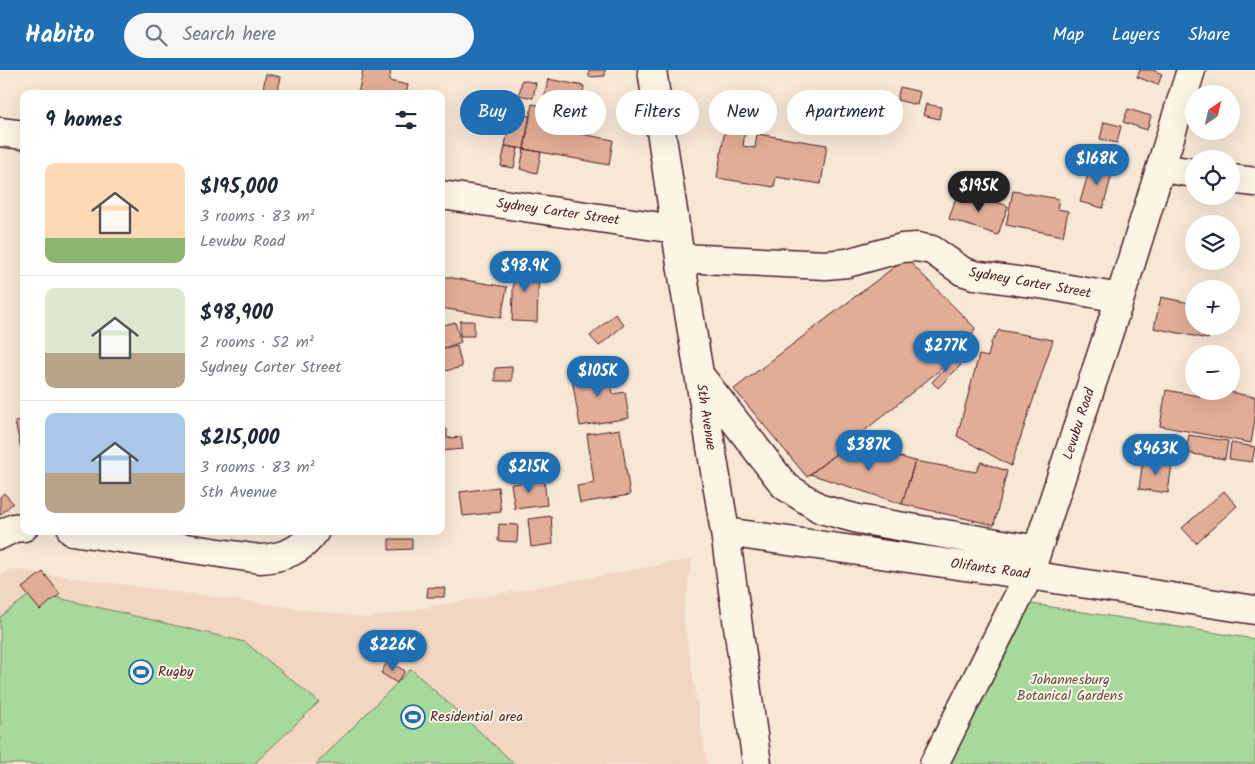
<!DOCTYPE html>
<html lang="en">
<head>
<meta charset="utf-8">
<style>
  body { margin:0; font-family:Kalam,sans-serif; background:#f6f6f7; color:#1f2937; height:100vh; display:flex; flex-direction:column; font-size:19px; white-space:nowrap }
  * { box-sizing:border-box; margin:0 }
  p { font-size:16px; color:#747a83 }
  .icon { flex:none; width:28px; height:28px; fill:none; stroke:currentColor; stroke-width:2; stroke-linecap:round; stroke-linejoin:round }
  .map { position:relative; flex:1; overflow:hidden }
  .sheet { position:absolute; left:20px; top:20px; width:425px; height:445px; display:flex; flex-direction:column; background:#fff; border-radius:10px; box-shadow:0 5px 20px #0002 }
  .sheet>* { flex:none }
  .banner { position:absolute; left:460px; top:20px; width:475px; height:45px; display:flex; gap:10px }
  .needle { width:32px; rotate:34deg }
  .controls { position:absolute; left:1185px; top:15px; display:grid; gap:10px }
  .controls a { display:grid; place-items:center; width:55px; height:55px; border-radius:50%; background:#fff; box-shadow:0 5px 20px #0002; font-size:25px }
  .price { position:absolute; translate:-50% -42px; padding:0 11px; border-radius:18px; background:#1f6fb2; color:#fff; font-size:16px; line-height:32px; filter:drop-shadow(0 1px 2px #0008) }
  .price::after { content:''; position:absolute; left:50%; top:30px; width:15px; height:11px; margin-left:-8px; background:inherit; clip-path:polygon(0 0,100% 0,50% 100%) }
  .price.selected { background:#222; color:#fff }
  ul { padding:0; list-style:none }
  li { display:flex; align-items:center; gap:15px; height:125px; padding:0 25px }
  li+li { border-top:1px solid #e0e1e3 }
  li span { display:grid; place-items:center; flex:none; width:140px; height:100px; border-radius:10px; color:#555 }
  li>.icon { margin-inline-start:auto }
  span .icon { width:60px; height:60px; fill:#fffc; stroke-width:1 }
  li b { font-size:21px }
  h2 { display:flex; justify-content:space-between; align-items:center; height:60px; padding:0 25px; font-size:21px }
  .pill { padding:0 18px; border-radius:22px; background:#fff; box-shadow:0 5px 20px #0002; font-size:18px; line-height:45px }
  .pill.selected { background:#1f6fb2; color:#fff }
  header { display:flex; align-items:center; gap:30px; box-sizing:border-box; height:70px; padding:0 25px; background:#1f6fb2; color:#fff }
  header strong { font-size:24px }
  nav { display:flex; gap:28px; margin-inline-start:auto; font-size:18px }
  .search { width:350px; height:45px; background:#f6f6f7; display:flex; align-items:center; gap:12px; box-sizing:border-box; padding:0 18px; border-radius:28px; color:#747a83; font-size:19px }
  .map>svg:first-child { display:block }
  .built { fill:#f1d6c2 }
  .green { fill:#a6d99b; stroke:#787c63 }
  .building { fill:#e2ad96; stroke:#4a1f2b }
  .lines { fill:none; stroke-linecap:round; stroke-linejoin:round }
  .minor-casing { stroke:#4a1f2b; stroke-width:31 }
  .minor { stroke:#fcf5e5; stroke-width:28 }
  .labels { text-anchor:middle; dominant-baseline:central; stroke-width:4; stroke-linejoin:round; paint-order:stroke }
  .street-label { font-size:14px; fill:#4a1f2b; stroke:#fcf5e5 }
  .poi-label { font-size:14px; fill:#4a1f2b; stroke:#fcf5e5; text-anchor:start }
  .park-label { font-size:14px; fill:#614e47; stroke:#fcf5e5 }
</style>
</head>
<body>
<header>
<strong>Habito</strong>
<div class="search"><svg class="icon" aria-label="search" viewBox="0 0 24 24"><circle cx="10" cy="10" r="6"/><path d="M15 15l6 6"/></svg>Search here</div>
<nav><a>Map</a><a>Layers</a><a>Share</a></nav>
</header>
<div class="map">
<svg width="1255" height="694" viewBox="0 0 1255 694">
  <rect width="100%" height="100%" fill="#f7e7d5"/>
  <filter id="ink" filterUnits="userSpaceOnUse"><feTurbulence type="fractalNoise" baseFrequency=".02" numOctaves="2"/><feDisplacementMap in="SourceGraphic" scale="10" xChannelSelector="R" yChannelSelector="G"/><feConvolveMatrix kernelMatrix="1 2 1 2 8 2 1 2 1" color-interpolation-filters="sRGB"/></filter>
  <g filter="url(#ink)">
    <path class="built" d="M692 489 683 546 707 694H0V507L10 499 369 548Z"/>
    <path class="green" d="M33 522 245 572 319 632 254 694H0V547Z
      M1026 533 1255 569V694H948Z
      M411 599 515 694H316Z"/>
    <path class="building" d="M363 0H391L389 11 408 15 406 24H358Z
      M589 0H605V6L589 7Z
      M1140 0H1153L1162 4 1158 15 1137 7Z
      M266 4 281 7 277 24H262Z
      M548 9 584 16 579 43 569 41 565 61 613 70 609 95 524 79 532 34 543 36Z
      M522 10 536 13 533 28 519 25Z
      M900 17 920 22 917 35 897 30Z
      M926 34 941 37 939 49 923 45Z
      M1128 39 1151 46 1147 60 1123 52Z
      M511 43 530 46 524 79 505 76Z
      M1104 52 1121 56 1117 73 1100 69Z
      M725 59 745 62 743 76 755 78 757 64 827 75 821 114 776 107 774 117 717 108Z
      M505 76 518 78 514 98 501 96Z
      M524 79 541 82 537 103 520 99Z
      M1091 94 1113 100 1103 138 1080 132Z
      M1013 121 1059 129 1057 139 1068 141 1063 166 1006 155Z
      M969 123 1008 136 998 165 949 149 956 127 967 131Z
      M906 188 975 258 967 278 807 407 734 319Z
      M514 195 539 196 537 252 512 251Z
      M441 206 507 217 501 248 441 238Z
      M1161 227 1194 234V256H1211L1208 269 1154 258Z
      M615 244 624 255 599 276 590 266Z
      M460 251H474V266H460Z
      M455 252 461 272 441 279V256Z
      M999 260 1053 270 1011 396 957 366 979 285 988 287 991 273Z
      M457 276 462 297 441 302V280Z
      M954 289 961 295 938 318 932 312Z
      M512 297V311H495V298Z
      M609 297 613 324 625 322 629 348 580 356 571 303Z
      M1166 320 1204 327 1205 321H1224L1255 327V350L1251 373 1160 356Z
      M24 350V393L15 352Z
      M441 359H447V368L461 367 463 379 441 381Z
      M620 359 630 425 580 433 577 416 594 413 587 364Z
      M1189 365 1228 371 1225 389 1186 383Z
      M850 373 915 391 902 434 810 404Z
      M1231 373 1255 377 1252 392 1229 389Z
      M1143 389 1172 393 1168 423 1139 419Z
      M915 391 976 402 981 392 1007 401 994 455 902 434Z
      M544 410 547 435 515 439 511 414Z
      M498 417 501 442 463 446 460 422Z
      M1224 421 1237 436 1196 473 1182 458Z
      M4 423 13 433 0 445V427Z
      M551 446 553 474 531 477 528 449Z
      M499 454 518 455 517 472 498 471Z
      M389 469H412V479L389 480Z
      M43 502 60 524 40 540 22 518Z
      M428 517 445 518 444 527H427Z
      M388 591 405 601 397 613 381 603Z"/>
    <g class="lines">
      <g class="minor-casing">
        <path id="minor" d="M652 0 680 188 725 462 757 694
          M0 62 24 65
          M1161 98 1194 103
          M1231 109 1255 112
          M441 125 675 159
          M680 188 826 195 847 193 902 178 917 177 932 180 962 201 974 205 1046 215 1120 228
          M701 307 785 416 821 439 858 449 1037 480
          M72 461 260 489C282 488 303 480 315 461
          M725 462 1029 505 1255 540
          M0 465 14 458 24 457
          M934 694 1029 505 1120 228 1191 0"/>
      </g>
      <use href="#minor" class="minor"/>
    </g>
  </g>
  <defs>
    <g id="stadium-ring" transform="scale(1.25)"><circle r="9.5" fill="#fcf5e5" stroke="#1f6fb2" stroke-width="1.5"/><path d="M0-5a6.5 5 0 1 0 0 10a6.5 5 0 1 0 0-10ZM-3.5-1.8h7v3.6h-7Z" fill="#1f6fb2"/></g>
  </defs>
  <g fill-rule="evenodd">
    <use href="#stadium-ring" x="141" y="602"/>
    <use href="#stadium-ring" x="413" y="647"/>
  </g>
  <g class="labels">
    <g class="street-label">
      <text transform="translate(558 142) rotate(8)">Sydney Carter Street</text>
      <text transform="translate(1030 213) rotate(10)">Sydney Carter Street</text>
      <text transform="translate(706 347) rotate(81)">5th Avenue</text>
      <text transform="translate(1079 354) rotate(-72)">Levubu Road</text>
      <text transform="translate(990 499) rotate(8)">Olifants Road</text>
    </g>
    <g class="poi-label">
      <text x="158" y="602">Rugby</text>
      <text x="430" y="647">Residential area</text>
    </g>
    <g class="park-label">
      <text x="1070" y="610">Johannesburg<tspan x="1070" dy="16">Botanical Gardens</tspan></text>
    </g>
  </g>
</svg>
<div class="controls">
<a><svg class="needle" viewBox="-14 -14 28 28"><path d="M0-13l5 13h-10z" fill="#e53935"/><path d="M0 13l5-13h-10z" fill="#747a83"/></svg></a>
<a><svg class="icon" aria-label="locate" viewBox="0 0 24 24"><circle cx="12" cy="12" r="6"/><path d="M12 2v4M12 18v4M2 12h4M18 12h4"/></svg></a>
<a><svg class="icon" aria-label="layers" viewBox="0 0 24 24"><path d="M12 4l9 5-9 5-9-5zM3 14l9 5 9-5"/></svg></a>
<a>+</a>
<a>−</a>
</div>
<b class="price" style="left:1097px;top:116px">$168K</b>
<b class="price selected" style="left:979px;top:143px">$195K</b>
<b class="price" style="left:525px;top:223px">$98.9K</b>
<b class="price" style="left:946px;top:303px">$277K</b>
<b class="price" style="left:598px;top:328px">$105K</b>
<b class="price" style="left:869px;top:402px">$387K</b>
<b class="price" style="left:1156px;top:406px">$463K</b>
<b class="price" style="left:529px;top:424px">$215K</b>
<b class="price" style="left:393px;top:602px">$226K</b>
<div class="banner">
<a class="pill selected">Buy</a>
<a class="pill">Rent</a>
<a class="pill">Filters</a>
<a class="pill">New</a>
<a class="pill">Apartment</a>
</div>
<section class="sheet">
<h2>9 homes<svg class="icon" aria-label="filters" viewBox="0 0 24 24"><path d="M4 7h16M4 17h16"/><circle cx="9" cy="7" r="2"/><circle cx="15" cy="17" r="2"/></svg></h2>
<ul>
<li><span style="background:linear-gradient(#ffd9b3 75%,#8fb573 0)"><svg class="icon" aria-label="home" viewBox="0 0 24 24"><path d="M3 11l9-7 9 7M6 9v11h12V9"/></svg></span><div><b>$195,000</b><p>3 rooms · 83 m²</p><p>Levubu Road</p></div></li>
<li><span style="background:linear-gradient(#dfe7d0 65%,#b9a48a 0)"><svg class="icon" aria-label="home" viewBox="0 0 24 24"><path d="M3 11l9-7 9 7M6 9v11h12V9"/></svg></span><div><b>$98,900</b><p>2 rooms · 52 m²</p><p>Sydney Carter Street</p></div></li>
<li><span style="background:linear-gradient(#a9c7e8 60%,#b9a48a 0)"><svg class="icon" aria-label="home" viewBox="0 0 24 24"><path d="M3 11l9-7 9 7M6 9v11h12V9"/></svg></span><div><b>$215,000</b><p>3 rooms · 83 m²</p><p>5th Avenue</p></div></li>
</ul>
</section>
</div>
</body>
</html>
